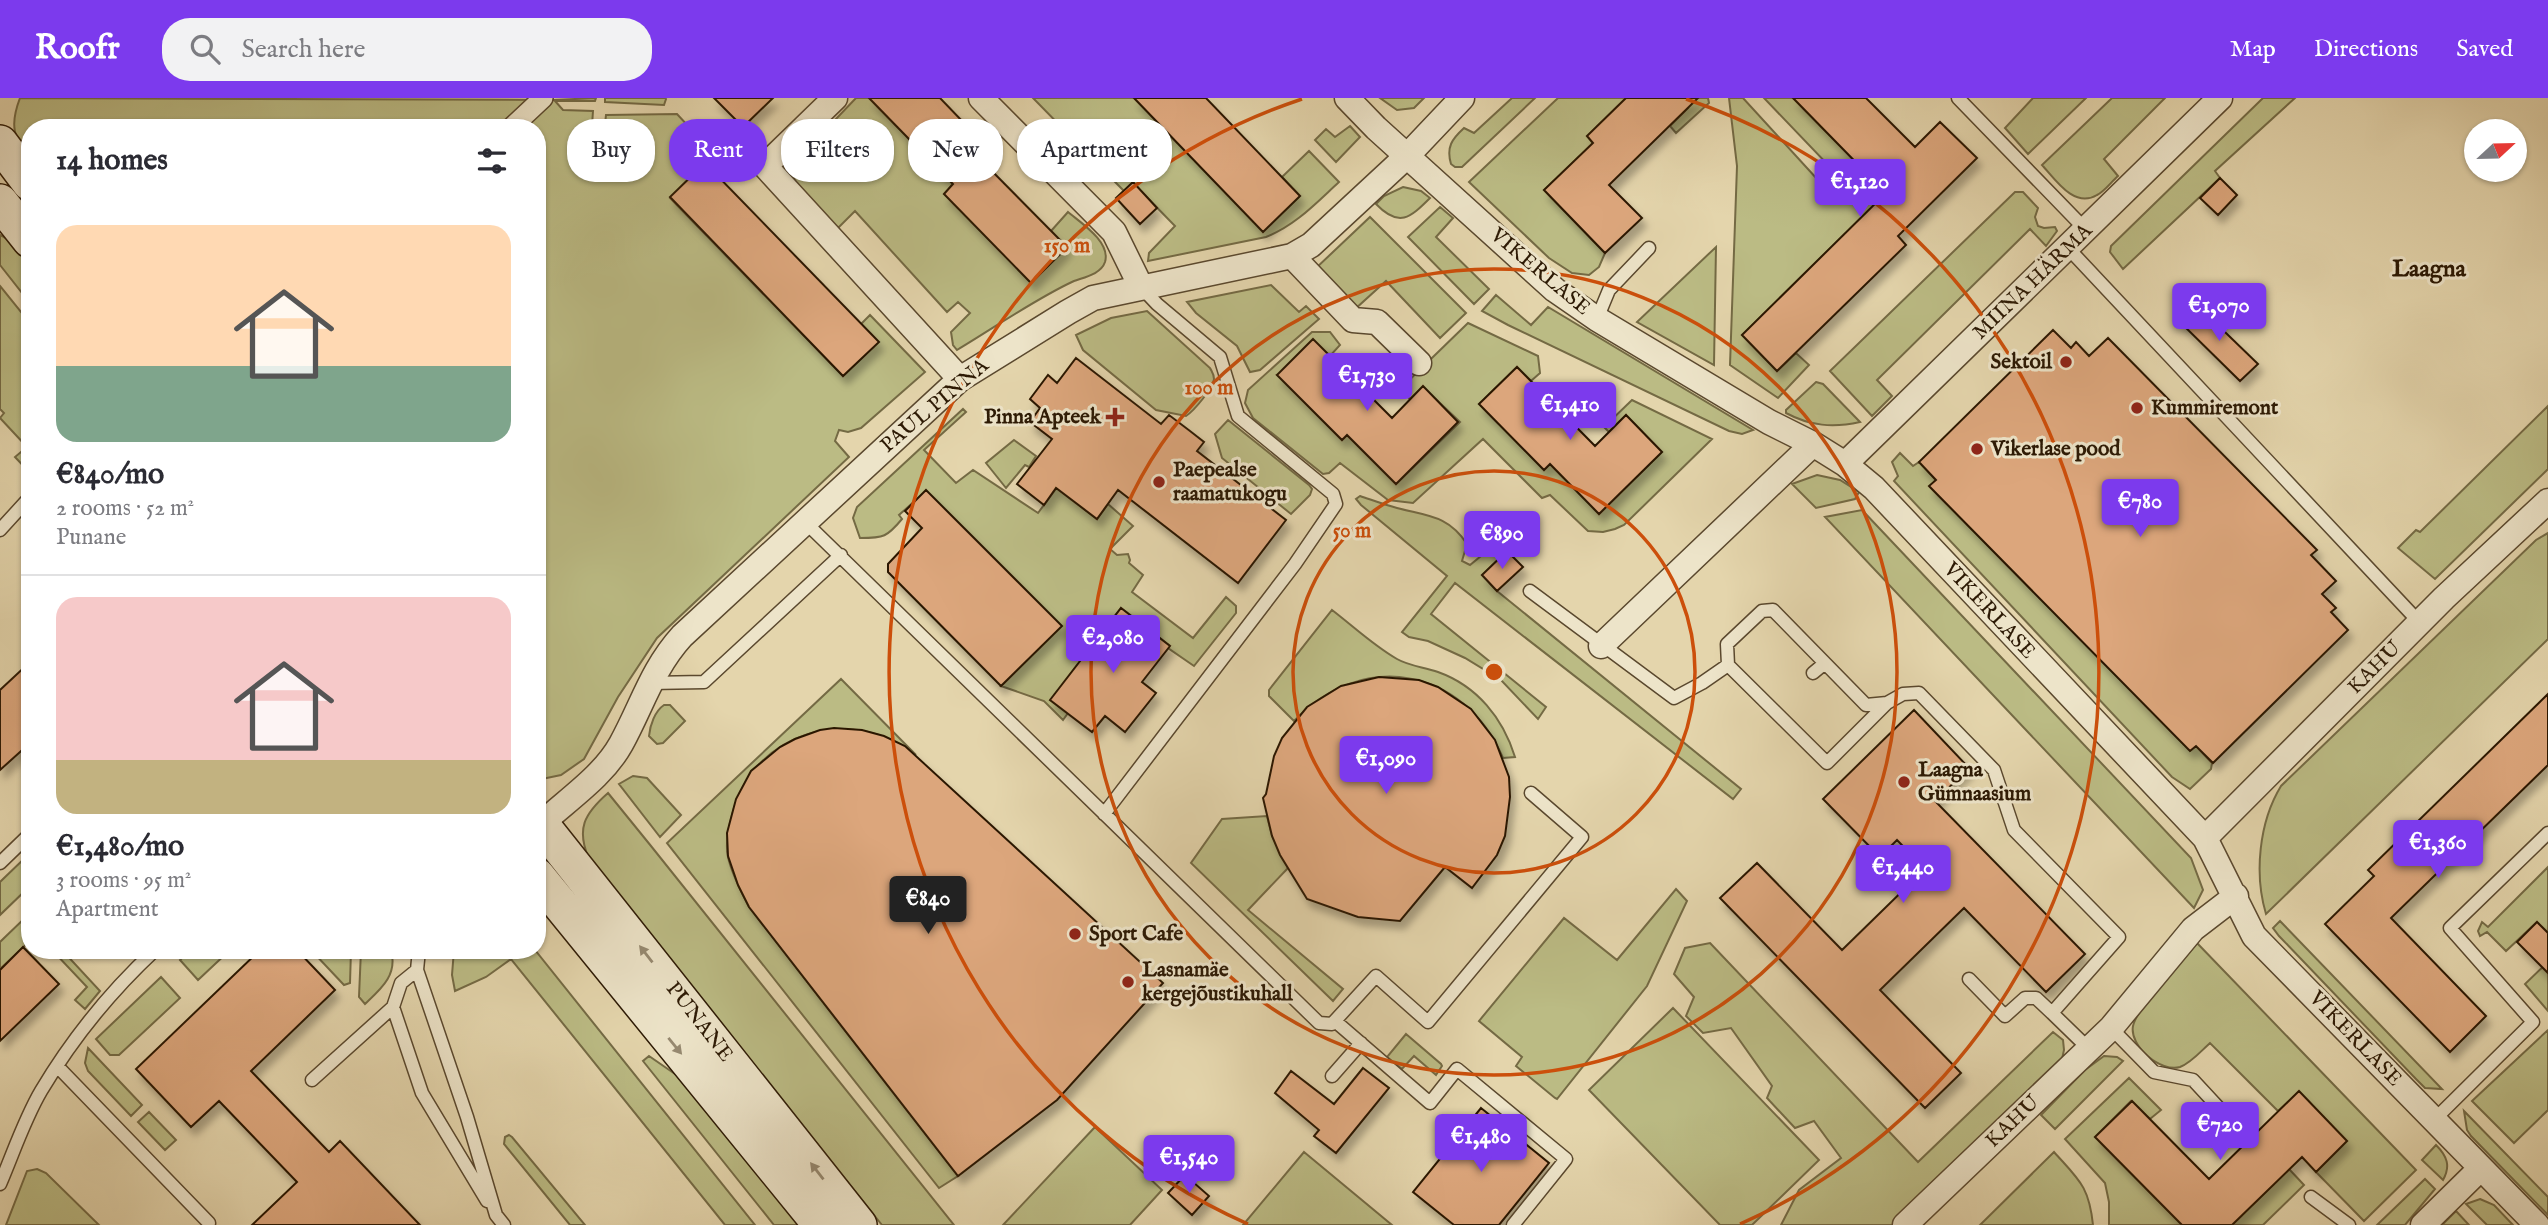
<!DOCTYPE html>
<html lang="en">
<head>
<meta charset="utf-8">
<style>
  body { margin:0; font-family:"IM FELL English",serif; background:#f2f2f3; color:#2b2b33; height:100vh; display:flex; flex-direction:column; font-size:26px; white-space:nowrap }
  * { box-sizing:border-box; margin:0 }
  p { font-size:23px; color:#7c7c81 }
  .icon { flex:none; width:38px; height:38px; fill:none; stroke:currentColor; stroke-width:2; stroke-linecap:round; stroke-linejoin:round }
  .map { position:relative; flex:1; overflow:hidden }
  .side { position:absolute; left:21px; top:21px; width:525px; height:840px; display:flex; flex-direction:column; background:#fff; border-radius:28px; box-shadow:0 2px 5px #0004 }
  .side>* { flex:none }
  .guide { position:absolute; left:567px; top:21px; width:665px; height:63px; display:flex; gap:14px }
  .needle { width:46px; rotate:68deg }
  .buttons { position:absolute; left:2464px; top:21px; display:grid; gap:14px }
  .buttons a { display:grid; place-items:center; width:63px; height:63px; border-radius:50%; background:#fff; box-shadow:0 2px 5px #0004; font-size:35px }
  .price { position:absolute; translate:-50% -60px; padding:0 16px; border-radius:7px; background:#7c3aed; color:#fff; font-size:23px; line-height:46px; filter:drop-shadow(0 2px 4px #0008) }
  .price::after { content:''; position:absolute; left:50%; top:42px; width:21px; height:16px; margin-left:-10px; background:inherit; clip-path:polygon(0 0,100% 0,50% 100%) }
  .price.current { background:#222; color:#fff }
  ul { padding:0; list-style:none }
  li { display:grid; align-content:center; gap:14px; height:371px; padding:0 35px }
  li+li { border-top:2px solid #e1e1e2 }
  li span { display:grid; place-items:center; height:217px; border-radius:21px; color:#555 }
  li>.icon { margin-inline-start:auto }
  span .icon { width:126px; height:126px; fill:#fffc; stroke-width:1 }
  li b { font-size:30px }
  h2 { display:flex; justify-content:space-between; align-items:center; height:84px; padding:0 35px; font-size:30px }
  .chip { padding:0 24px; border-radius:28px; background:#fff; box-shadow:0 2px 5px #0004; font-size:24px; line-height:63px }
  .chip.current { background:#7c3aed; color:#fff }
  header { display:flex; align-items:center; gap:42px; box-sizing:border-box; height:98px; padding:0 35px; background:#7c3aed; color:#fff }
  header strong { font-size:33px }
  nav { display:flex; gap:38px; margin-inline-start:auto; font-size:24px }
  .search { width:490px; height:63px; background:#f2f2f3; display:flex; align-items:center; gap:18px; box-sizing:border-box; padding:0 24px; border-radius:28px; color:#7c7c81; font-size:26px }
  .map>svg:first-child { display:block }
  .green { fill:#bbbb84; stroke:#746a44; stroke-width:2 }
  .building { fill:#dca67b; stroke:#2c1904; stroke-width:2; filter:url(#shadow) }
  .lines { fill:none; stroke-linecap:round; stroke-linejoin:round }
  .service-casing { stroke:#5a482e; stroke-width:15 }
  .pedestrian-casing { stroke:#5a482e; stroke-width:22 }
  .minor-casing { stroke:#5a482e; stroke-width:27 }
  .secondary-casing { stroke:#2c1904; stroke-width:38 }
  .service { stroke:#ede4c9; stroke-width:12 }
  .pedestrian { stroke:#ede4c9; stroke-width:19 }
  .minor { stroke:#ede4c9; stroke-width:24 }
  .secondary { stroke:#ede4c9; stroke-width:35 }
  .oneway { fill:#968970 }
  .ring { fill:none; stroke:#cc4f0b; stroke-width:3.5 }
  .poi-dot { fill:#8f2418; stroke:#ede4c9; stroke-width:2.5 }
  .labels { text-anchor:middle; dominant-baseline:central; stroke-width:6; stroke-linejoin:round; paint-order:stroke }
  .street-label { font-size:21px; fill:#2c1904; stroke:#ede4c9 }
  .poi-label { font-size:21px; font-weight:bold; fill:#2c1904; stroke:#ede4c9; text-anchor:start }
  .quarter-label { font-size:24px; font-weight:bold; fill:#2c1904; stroke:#ede4c9 }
  .centre { fill:#cc4f0b; stroke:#ede4c9; stroke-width:3.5 }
  .ring-label { font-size:21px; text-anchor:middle; font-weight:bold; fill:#cc4f0b; stroke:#ede4c9; stroke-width:6; stroke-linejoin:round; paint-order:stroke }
</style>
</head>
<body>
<header>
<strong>Roofr</strong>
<div class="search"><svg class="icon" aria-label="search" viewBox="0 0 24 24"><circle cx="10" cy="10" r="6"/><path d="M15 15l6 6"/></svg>Search here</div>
<nav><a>Map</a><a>Directions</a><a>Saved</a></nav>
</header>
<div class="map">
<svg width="2548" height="1127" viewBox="0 0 2548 1127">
  <defs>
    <filter id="shadow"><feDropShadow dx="4.5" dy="8" stdDeviation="3.5" flood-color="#0004"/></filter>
  </defs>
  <rect width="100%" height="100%" fill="#e4d5ac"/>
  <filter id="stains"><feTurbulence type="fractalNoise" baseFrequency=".00286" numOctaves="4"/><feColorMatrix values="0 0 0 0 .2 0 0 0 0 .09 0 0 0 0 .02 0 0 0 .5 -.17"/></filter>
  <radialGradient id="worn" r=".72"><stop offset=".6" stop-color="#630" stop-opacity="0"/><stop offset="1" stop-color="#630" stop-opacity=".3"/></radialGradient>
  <path class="green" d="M20 0 554 2 596 0 595 3H555L563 12 593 13 591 42 602 54 606 17 677 16 731 74 723 83 705 65 670 100 843 278 878 244 861 226 870 217 925 274 861 330 848 334 839 332 835 343 849 359 657 540 618 599 584 661 561 677 542 681 537 680V30H30V62C14 38 9 29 20 0Z
    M605 0H665L666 1 664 7 605 4Z
    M856 0H869L953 86 944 96 1031 184 1067 150 1051 133 1068 114C1081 125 1111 144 1105 164 1101 176 1085 179 1074 183 1035 201 994 230 957 252L953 247 951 234 970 215 958 204 947 214 855 113 839 129H835C818 111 791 93 792 67Z
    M1033 0H1134L1263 133 1300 98 1282 79 1309 53 1339 84C1316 105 1296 127 1266 139L1148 163 1149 155 1175 128 1133 85 1124 93Z
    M1380 0H1424L1414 10 1397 12Z
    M1512 0H1535L1462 69H1455L1451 66C1446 49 1452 41 1464 30L1474 35Z
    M1558 0H1626L1587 38 1593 45 1544 92 1605 155 1599 169 1589 177 1572 175 1549 160 1469 84Z
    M1678 0H1708L1709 5 1676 35 1670 28 1688 10Z
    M1729 0H1743L1839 105 1853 93 1764 0H1793L1896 105 1870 111 1742 237 1777 273 1796 255 1809 267 1778 300 1730 267 1737 68Z
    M2033 0H2086L2028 56 2005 30Z
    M2112 0H2165L2104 61 2118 78C2111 84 2105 93 2097 97 2074 111 2055 81 2042 67Z
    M2263 0H2295L2215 73 2220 80 2123 171 2110 154 2111 148Z
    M1350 28 1360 39 1336 64 1315 42 1326 31 1335 39Z
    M1403 89 1421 93 1430 100C1410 120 1399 130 1376 106L1384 98Z
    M2015 94H2023L2038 110 2035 119 2038 128 2044 130 2055 129 2057 133 2046 148 2030 131 1877 282 1892 298 1872 318 1830 273Z
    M1440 109 1453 120 1436 139 1489 191 1474 206 1408 139Z
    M1370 119 1466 215 1440 240 1386 183 1354 212 1315 171Z
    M0 137C32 153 30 173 30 205L0 167Z
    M1716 149 1714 267 1637 224Z
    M1271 187 1299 214 1306 208 1319 221 1260 272 1250 274 1237 248 1196 215 1187 204Z
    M0 188 30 225V375L15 359 27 349 0 320 4 315 0 311Z
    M1496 197 1531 227 1548 209 1753 332 1742 336 1729 333 1508 227 1482 213Z
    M1147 213 1210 270C1212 274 1214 276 1214 281 1213 290 1194 313 1186 318L1156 312 1083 252 1076 237 1111 220Z
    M1468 225 1538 258 1540 275 1531 283 1517 269 1479 306 1544 372 1550 366 1599 416 1662 354 1626 317 1609 334 1604 329 1632 302 1712 341 1624 427 1615 431 1603 434 1588 433 1550 397 1542 400 1483 341 1413 405 1388 402 1340 365 1329 375 1323 376 1253 320 1245 305 1248 292 1312 234H1330L1340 247 1330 258 1277 277 1342 342 1347 337 1396 386 1460 324 1423 289 1410 301 1399 292Z
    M1816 284 1823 286 1860 324C1833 330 1810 328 1786 315V312Z
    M2548 308V371L2435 481 2398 450 2416 432 2420 434Z
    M963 311 966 314 924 352 956 385 973 372 1038 415 1061 384 1079 407 1097 421 1108 406 1133 428 1110 451 1117 457 1128 456 1130 462 1129 465 1143 477 1132 494 1193 540 1226 499 1236 508V515L1194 568 1168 550 1169 547 1121 510 1051 602 1068 615 1063 622 1044 603 1001 588 1041 548 926 393 899 417 902 421C887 439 884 440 860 440L853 420 857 409Z
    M1228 322 1309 387 1312 391 1310 397 1291 416 1222 360 1215 336Z
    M1014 342 1036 358 1029 369 1025 367 1006 390 986 365Z
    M1900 355 1913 368 1919 364 1936 382 1930 389 2190 653 2196 648 2212 665 2211 671 2190 691 2172 679 1894 383 1898 378 1892 364Z
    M1817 377 1840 382 1859 394 1855 401 1816 410 1792 386Z
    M1360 398C1372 402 1385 407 1397 410 1427 418 1448 417 1467 446L1462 463 1470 467 1498 444 1507 453 1482 477 1497 493 1741 691 1733 701 1455 485 1431 516 1546 609 1538 621 1501 582 1465 560 1428 543 1409 539 1402 534 1447 478 1361 407 1356 401Z
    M1862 412 2191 760 2203 792 2194 810 1825 419Z
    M2548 435V541L2266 816C2254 776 2259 724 2281 688L2536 442Z
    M1332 512C1353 528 1374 548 1397 561 1409 568 1424 569 1438 574 1477 588 1503 620 1515 659L1503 660C1464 569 1362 551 1294 623L1269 598V592Z
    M841 581 916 657C849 605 753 634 732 717 728 731 725 745 728 759 732 777 741 793 749 809L958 1078 939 1090 667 745Z
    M664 607H670L685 623 663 645 657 646 649 638C650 627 655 613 664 607Z
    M633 678 647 680 681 717 660 739 619 686Z
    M608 695 651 748 954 1127H882L589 761C576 731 584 716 608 695Z
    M1267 718 1272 738 1288 770 1248 812 1343 891 1333 903 1191 765 1222 721Z
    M30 755V788L0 817V784Z
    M2548 769V835L2537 824 2506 853 2487 834 2480 838 2478 833 2482 824 2488 829Z
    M1676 791 1687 803 1647 888 1557 1001 1555 1000 1516 968 1522 959 1479 923 1564 820 1617 862Z
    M30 815V843L0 871V844Z
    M2280 823 2442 991 2425 990 2416 981 2279 838 2273 830Z
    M1710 845 1918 1064 2053 934 2063 942 2064 952 2062 961 1892 1127H1781L1799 1092 1841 1060 1814 1023 1795 1030 1767 1000 1772 988 1731 930 1703 935 1686 918 1694 899 1674 876 1685 850Z
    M2197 845 2416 1072 2364 1123 2316 1074 2347 1043 2299 994 2278 1013 2210 945C2201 953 2191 965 2180 969 2161 975 2129 948 2133 928 2137 909 2183 862 2197 845Z
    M52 852H62L100 893 85 911 75 902 87 889Z
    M190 852H230L198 882 180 862Z
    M311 852H351L350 885 344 887Z
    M361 852H391C398 877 381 891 365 906L359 899Z
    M454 852H535L755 1127H725L511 861 486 879 455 893 452 877Z
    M2548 864V913L2525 886Z
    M161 879 180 900 119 957H110L96 941Z
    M1673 910 1819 1062 1752 1127H1720L1589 992Z
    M2548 932V1012L2514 1045 2472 1003Z
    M1406 936 1441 966 1442 968 1436 977 1414 958 1402 971 1387 959Z
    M88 950 142 1007 131 1018 88 973 85 965Z
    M649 958 688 985 802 1127H774L643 963Z
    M2104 958 2117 959 2123 963 2055 1031 2041 1017 2085 972Z
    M2129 980 2161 1012 2150 1021 2131 1003 2095 1039 2182 1127H2109V1104L2105 1085 2065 1041Z
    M2464 1013 2548 1099V1117L2471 1038 2467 1032Z
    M149 1014 176 1042 165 1052 138 1024Z
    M1095 1029 1162 1092 1130 1127H1003Z
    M509 1037 512 1039 585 1127H570L504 1046 505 1039Z
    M2436 1047C2447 1058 2451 1068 2443 1082L2422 1062Z
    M1304 1054 1392 1127H1243Z
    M2054 1054C2079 1082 2089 1088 2093 1127H1980Z
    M37 1071 46 1075 99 1127H6L27 1073Z
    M2289 1071 2304 1087 2263 1127H2232Z
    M2425 1081 2435 1091 2405 1127H2377Z
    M2480 1101 2494 1107 2513 1127H2487L2466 1106Z
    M2456 1113 2469 1127H2442Z"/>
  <path class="building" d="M714 0H773L743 29Z
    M869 0H940L989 51 979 60 1067 149 1031 185 944 96 953 86Z
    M1134 0H1206L1300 98 1263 134Z
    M1626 0H1698L1609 87 1642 120 1605 155 1544 92 1593 45 1587 38Z
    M1793 0H1866L1915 49 1940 24 1977 60 1898 138 1906 147 1777 273 1742 237 1886 95Z
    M705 65 879 244 843 278 670 99Z
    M2220 80 2237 97 2218 117 2200 100Z
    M1133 84 1157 110 1140 126 1116 100Z
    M2197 207 2258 266 2240 283 2180 224Z
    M2053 232 2071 250 2076 244 2089 258 2108 240 2317 452 2311 457 2336 483 2322 496 2336 510 2331 514 2348 532 2213 665 2196 648 2190 653 1929 388 1936 382 1919 364Z
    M1313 241 1392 320 1423 288 1458 324 1396 386 1347 337 1342 342 1277 277Z
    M1076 260 1161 326 1169 317 1190 333 1204 344 1197 353 1286 422 1238 485 1118 392 1097 421 1056 390 1044 407 1017 386 1052 341 1030 324 1040 310 1030 301 1048 277 1057 285Z
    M1517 269 1595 348 1626 317 1662 354 1599 416 1550 366 1544 372 1479 306Z
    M926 392 1062 528 1001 588 888 474V466L922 430 905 413Z
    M1507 453 1523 469 1497 493 1482 477Z
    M1121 510 1170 548 1142 584 1156 595 1125 634 1105 618 1092 634 1050 602Z
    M30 564V645L0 672V592Z
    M1379 579 1419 582 1438 589 1471 611 1495 642 1509 679 1510 699 1505 738 1497 757 1472 790 1445 769 1400 823 1358 819 1307 801 1280 757 1272 738 1263 700 1266 696 1274 658 1282 640 1307 609 1341 588Z
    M2548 596V667L2391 820 2486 918 2450 954 2325 826 2374 778 2368 772Z
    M1914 612 1969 670 1935 703 2085 856 2046 894 1964 810 1880 892 1961 975 1925 1010 1720 800 1757 765 1842 852 1925 771 1897 742 1880 759 1823 701Z
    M834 630 862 632 884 638 905 648 1163 885 1057 1002 958 1078 749 809 738 787 728 758 727 735 736 701 751 673 780 649 795 641 820 632Z
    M2537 824 2548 835V875L2517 844Z
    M23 849 59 886 0 943V872Z
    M260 852H297L335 892 251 973 329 1054 340 1043 420 1127H252L297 1084 219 1003 191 1029 136 971Z
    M1363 970 1389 990 1336 1055 1314 1038 1319 1032 1275 995 1291 973 1334 1006Z
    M2299 993 2347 1043 2316 1074 2302 1059 2232 1127H2182L2095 1039 2132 1003 2209 1081Z
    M1481 1010 1549 1065 1499 1127H1454L1413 1094Z
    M1185 1077 1209 1098 1192 1117 1168 1095Z"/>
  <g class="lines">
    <g class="service-casing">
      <path id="service" d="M1958 0 2086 132
        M2068 150 2420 525
        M1597 221 1609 192 1649 150
        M805 424 1319 925 1332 926 1376 878 1428 924 1582 739 1531 695
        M0 432 30 399
        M1530 493 1674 600 1702 585 1728 567 1727 546 1762 513 1773 512 1866 607 1887 605 1903 596 1919 595 1994 672 2014 732 2119 839 2052 915 2036 900H2025L2005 918 1969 881
        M1728 567 1827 665 1887 605
        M1813 575 1825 565
        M650 585 704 584 841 457
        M1104 716 1295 466 1336 406 1333 396 1238 318 1220 259 1157 206 1141 189
        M0 765 30 736
        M419 852 417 872 467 1019 496 1117 504 1127
        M393 909 422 995 487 1103
        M2052 915 2088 950
        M1335 923 1430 1005 1457 971 1566 1061 1513 1127
        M2111 930 2154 974 2193 982 2218 1009
        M58 969 209 1125
        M1332 978 1361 945
        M312 982 393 909 401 885 417 872
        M2434 1022 2533 924 2450 830 2548 735
        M0 1086C13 1056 24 1022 41 993 72 941 111 893 155 852
        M2311 1099 2349 1127"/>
    </g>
    <g class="pedestrian-casing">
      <path id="pedestrian" d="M511 30 543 0"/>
    </g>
    <g class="minor-casing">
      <path id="minor" d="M835 0 765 68 960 281
        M981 0 1114 134 1141 189
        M1347 0 1376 30 1555 192 1597 221 1769 324 1813 346 1845 366 1874 390 2205 740 2254 838 2537 1127
        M1292 158 1353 222 1377 224 1419 265
        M1845 366 2220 0
        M1601 548 1813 346
        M537 730C565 703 602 680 621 646 642 608 652 571 682 538L960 281 1068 214 1093 200 1292 158 1311 147 1407 58 1462 0
        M2205 740 2444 500 2548 403
        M1905 1127 2111 930 2193 831 2236 798
        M2423 1127 2481 1070"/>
    </g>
    <g class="secondary-casing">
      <path id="secondary" d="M0 45 30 85
        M0 104 30 142
        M537 721 859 1127
        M537 778 821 1127"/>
    </g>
    <use href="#service" class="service"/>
    <use href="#pedestrian" class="pedestrian"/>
    <use href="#minor" class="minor"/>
    <use href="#secondary" class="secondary"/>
  </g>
  <defs><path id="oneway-solid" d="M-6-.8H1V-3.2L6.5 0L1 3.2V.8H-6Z" transform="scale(1.75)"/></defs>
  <g class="oneway">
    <use href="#oneway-solid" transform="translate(646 856) rotate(-128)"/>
    <use href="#oneway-solid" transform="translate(675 948) rotate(51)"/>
    <use href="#oneway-solid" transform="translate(817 1073) rotate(-128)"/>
  </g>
  <g class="ring">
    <circle cx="1494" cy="574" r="201"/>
    <circle cx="1494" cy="574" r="403"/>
    <path d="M1248 1126A604 604 0 0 1 1302 1M1686 1A604 604 0 0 1 1740 1126"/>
  </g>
  <g class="poi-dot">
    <circle cx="2066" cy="264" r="7"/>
    <circle cx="2137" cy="310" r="7"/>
    <path d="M1111.5 308.5h7v7h7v7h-7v7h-7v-7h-7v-7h7z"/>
    <circle cx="1977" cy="351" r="7"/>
    <circle cx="1159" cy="384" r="7"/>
    <circle cx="1904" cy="684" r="7"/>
    <circle cx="1075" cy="836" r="7"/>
    <circle cx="1128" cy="884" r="7"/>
  </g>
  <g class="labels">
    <g class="street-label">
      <text transform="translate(1540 174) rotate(40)">VIKERLASE</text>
      <text transform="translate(2033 184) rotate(-44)">MIINA HÄRMA</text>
      <text transform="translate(935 308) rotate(-40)">PAUL PINNA</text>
      <text transform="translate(1989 513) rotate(47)">VIKERLASE</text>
      <text transform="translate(2375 570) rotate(-45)">KAHU</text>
      <text transform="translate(699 924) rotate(52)">PUNANE</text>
      <text transform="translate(2355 941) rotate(46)">VIKERLASE</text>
      <text transform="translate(2013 1024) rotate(-44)">KAHU</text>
    </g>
    <g class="poi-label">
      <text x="2052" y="264" text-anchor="end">Sektoil</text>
      <text x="2151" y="310">Kummiremont</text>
      <text x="1101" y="319" text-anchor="end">Pinna Apteek</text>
      <text x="1991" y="351">Vikerlase pood</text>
      <text x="1173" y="372">Paepealse<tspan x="1173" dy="24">raamatukogu</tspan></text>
      <text x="1918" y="672">Laagna<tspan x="1918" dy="24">Gümnaasium</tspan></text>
      <text x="1089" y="836">Sport Cafe</text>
      <text x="1142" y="872">Lasnamäe<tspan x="1142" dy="24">kergejõustikuhall</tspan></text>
    </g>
    <g class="quarter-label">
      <text x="2429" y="171">Laagna</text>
    </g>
  </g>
  <circle cx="1494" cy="574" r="10" class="centre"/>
  <g class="ring-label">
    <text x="1067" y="154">150 m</text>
    <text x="1209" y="296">100 m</text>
    <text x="1352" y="439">50 m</text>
  </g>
  <rect width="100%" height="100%" filter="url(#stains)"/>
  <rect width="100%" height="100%" fill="url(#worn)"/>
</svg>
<div class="buttons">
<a><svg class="needle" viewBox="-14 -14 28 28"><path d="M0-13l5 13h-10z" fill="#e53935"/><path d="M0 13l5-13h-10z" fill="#7c7c81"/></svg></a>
</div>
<b class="price" style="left:1860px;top:121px">€1,120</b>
<b class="price" style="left:2219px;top:245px">€1,070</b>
<b class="price" style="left:1367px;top:315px">€1,730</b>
<b class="price" style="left:1570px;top:344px">€1,410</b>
<b class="price" style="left:2140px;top:441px">€780</b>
<b class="price" style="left:1502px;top:473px">€890</b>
<b class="price" style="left:1113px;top:577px">€2,080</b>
<b class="price" style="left:1386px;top:698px">€1,090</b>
<b class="price" style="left:2438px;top:782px">€1,360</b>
<b class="price" style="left:1903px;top:807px">€1,440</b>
<b class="price current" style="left:928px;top:838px">€840</b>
<b class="price" style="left:2220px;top:1064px">€720</b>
<b class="price" style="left:1481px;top:1076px">€1,480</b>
<b class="price" style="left:1189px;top:1097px">€1,540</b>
<div class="guide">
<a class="chip">Buy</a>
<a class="chip current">Rent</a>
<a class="chip">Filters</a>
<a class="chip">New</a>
<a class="chip">Apartment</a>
</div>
<section class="side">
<h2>14 homes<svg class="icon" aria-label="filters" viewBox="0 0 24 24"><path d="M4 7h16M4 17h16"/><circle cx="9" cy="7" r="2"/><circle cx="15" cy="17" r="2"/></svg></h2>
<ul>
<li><span style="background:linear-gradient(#ffd9b3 65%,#7fa58c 0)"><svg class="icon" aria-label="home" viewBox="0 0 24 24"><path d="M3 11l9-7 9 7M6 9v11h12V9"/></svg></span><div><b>€840/mo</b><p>2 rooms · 52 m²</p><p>Punane</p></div></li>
<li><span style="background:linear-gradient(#f6c9c9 75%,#c2b280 0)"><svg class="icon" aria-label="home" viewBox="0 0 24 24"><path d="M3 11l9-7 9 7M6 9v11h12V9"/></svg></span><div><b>€1,480/mo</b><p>3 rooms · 95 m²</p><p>Apartment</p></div></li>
</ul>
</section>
</div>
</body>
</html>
